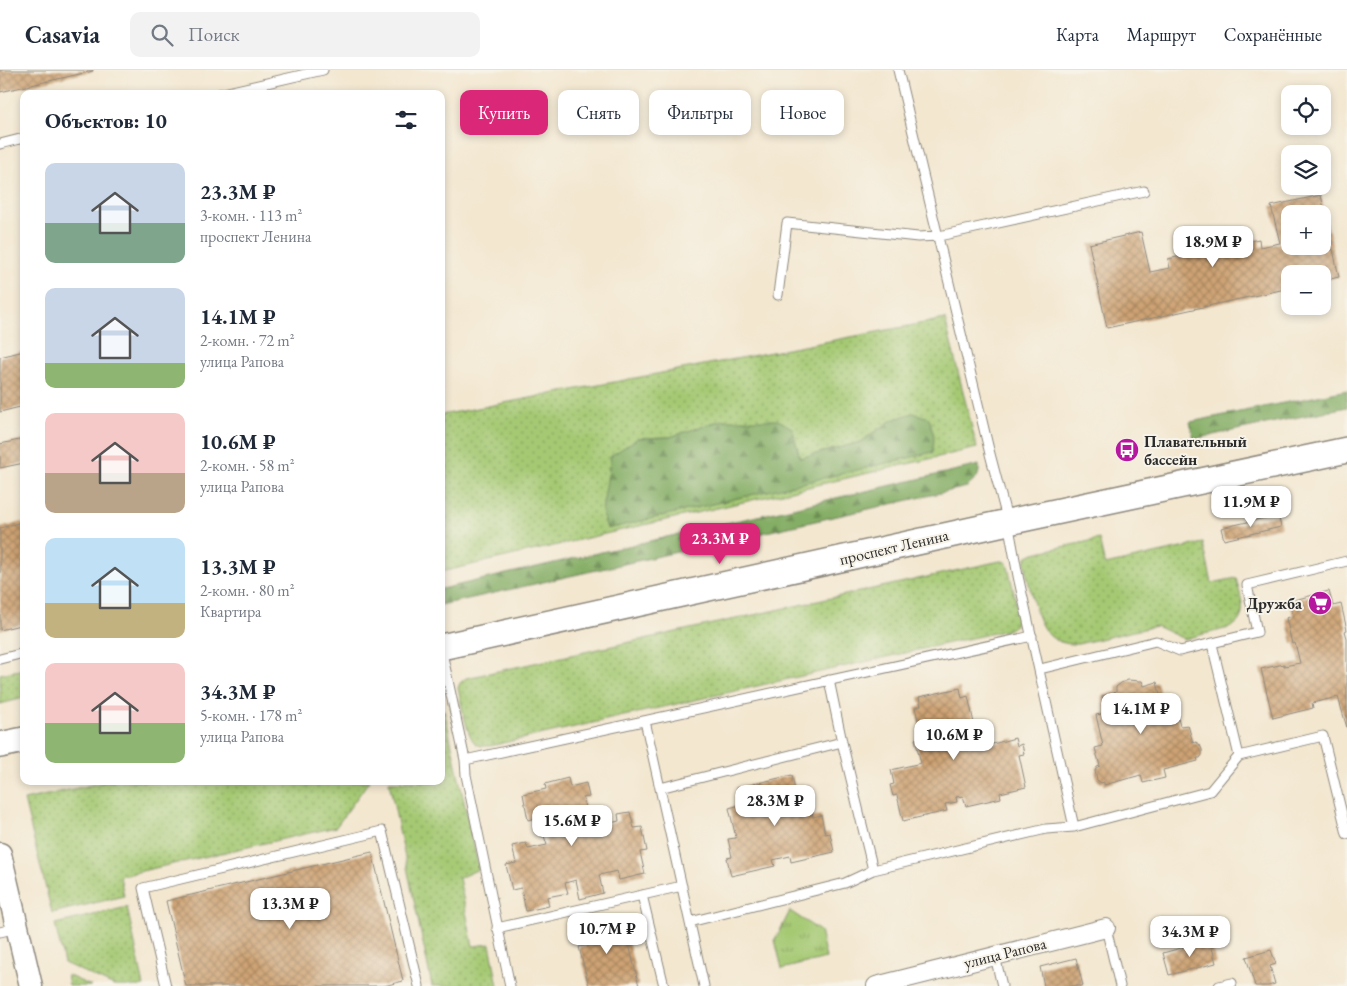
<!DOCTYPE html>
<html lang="ru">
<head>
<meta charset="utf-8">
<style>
  body { margin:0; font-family:"EB Garamond",serif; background:#f2f2f3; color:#1f2937; height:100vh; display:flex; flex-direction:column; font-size:19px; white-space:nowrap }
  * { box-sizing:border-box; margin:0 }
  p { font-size:16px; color:#747a83 }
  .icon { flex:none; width:28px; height:28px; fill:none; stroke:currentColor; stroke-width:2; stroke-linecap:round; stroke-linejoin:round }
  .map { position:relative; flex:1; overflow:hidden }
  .drawer { position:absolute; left:20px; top:20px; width:425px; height:695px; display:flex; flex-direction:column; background:#fff; border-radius:10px; box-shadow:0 2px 8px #0003 }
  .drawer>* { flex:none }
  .hud { position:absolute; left:460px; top:20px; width:475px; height:45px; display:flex; gap:10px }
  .buttons { position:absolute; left:1281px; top:15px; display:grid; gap:10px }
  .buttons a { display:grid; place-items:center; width:50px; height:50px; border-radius:10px; background:#fff; box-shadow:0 2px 8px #0003; font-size:25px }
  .price { position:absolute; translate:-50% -42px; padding:0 11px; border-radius:10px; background:#fff; color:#222; font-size:16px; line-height:32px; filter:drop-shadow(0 1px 2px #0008) }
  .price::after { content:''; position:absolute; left:50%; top:30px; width:15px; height:11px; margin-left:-8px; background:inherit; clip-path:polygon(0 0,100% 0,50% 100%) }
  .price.selected { background:#db2777; color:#fff }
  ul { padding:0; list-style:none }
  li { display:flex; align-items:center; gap:15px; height:125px; padding:0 25px }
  li span { display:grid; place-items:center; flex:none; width:140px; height:100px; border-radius:10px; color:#555 }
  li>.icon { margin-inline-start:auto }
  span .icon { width:60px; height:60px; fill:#fffc; stroke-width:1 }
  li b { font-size:21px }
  h2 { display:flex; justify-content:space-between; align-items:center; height:60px; padding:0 25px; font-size:21px }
  .pill { padding:0 18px; border-radius:10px; background:#fff; box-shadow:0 2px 8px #0003; font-size:18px; line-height:45px }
  .pill.selected { background:#db2777; color:#fff }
  header { display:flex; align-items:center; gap:30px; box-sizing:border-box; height:70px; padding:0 25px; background:#fff; border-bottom:1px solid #e0e1e3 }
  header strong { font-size:24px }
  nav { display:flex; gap:28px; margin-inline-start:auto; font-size:18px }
  .search { width:350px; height:45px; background:#f2f2f3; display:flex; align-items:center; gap:12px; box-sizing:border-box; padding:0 18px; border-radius:10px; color:#747a83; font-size:19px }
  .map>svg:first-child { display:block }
  .grass { fill:url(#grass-dots); stroke:#687a4f; fill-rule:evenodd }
  .forest { fill:url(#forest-firs); stroke:#586c48 }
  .park { fill:url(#park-tufts); stroke:#687a4f }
  .building { fill:url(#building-cross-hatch); fill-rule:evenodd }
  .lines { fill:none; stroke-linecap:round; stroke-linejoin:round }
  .service-casing { stroke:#8f897e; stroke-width:11 }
  .minor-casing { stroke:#8f897e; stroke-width:20 }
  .tertiary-casing { stroke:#8f897e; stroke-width:25 }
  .secondary-casing { stroke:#8f897e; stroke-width:28 }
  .service { stroke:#fff; stroke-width:9 }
  .minor { stroke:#fff; stroke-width:18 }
  .tertiary { stroke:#fff; stroke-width:22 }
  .secondary { stroke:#fff; stroke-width:25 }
  .labels { text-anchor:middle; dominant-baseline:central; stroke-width:4; stroke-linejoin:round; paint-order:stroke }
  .poi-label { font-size:16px; font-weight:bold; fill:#2b2b2b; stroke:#f7f3e8; text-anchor:start }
  .street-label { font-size:16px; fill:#2b2b2b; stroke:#f7f3e8 }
</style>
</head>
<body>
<header>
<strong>Casavia</strong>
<div class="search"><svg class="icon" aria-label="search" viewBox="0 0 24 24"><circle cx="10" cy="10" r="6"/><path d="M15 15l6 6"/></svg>Поиск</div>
<nav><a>Карта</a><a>Маршрут</a><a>Сохранённые</a></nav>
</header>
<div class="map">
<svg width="1347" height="916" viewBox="0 0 1347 916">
  <defs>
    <pattern id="grass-dots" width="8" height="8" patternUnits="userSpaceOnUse" patternTransform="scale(1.25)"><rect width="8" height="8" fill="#a5c973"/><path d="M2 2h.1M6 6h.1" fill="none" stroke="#87a35f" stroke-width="1.8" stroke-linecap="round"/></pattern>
    <pattern id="forest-firs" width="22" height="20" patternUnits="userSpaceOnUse" patternTransform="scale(1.25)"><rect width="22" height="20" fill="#84ad65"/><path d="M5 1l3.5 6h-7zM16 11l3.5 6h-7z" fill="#6c8d53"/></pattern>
    <pattern id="park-tufts" width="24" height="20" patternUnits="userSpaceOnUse" patternTransform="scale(1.25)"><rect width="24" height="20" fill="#a5c973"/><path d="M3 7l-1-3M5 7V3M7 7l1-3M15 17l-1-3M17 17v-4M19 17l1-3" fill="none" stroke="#87a35f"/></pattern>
    <pattern id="building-cross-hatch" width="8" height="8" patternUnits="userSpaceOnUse" patternTransform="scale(1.25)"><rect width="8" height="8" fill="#cea374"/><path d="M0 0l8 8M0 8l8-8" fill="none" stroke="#a7855f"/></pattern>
  </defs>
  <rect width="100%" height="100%" fill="#f7f3e8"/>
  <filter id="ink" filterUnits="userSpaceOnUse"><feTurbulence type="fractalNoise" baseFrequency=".02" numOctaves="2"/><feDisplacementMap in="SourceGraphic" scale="10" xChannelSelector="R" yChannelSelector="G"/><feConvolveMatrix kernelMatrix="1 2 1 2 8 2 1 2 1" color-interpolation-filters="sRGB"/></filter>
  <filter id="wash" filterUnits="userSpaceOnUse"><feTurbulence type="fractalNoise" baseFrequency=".0096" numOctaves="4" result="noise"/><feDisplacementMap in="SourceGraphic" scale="20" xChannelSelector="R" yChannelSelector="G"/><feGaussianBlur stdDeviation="1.12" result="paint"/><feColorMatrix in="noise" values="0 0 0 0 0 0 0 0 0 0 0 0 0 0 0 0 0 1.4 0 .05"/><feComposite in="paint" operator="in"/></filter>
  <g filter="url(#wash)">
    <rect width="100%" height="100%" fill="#f3e7d0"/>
    <path class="grass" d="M945 249 977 378 441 502V345ZM722 350 792 358 800 388 861 372 892 350 932 382 602 441 638 368 670 367Z
      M1099 469 1105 495 1203 473 1212 513 1236 508C1240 526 1251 549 1229 558L1184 569 1156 556 1078 574C1042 576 1037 547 1030 518 1028 509 1024 497 1026 487L1034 483Z
      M1000 491C1005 491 1006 492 1008 496 1010 508 1022 548 1014 556 1014 557 1008 560 1007 560L490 676C485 676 479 677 475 673 466 665 461 630 458 618L460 613 466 608Z
      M24 599V628L0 634V604Z
      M444 640 479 799 459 808 473 876 490 874 498 916H432L389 712 441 711V641Z
      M109 711H369L336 757 120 806 124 826 52 843 24 730Z
      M127 837 144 916H114L64 893 55 854Z
      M67 905 91 916H69Z"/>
    <path class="forest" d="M1347 320V337L1194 369 1190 352Z
      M913 343 929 348 934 366 933 382 607 459 602 441 611 386 638 368 670 367 722 350H778L792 358 800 388 861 372 892 350Z
      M979 395C980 407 976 409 967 417L441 535V519Z"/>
    <path class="park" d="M790 841 820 861 826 888 782 899 775 870Z"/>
    <g id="blocks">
      <path class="building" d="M0 0H93V1L0 22Z
        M1321 125 1339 207 1322 211V204H1290V218L1107 258 1089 174 1141 162 1150 202 1170 198 1168 189 1259 169 1260 177 1280 173 1271 136ZM1290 144H1322V176H1290Z
        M24 281V336L0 342V287Z
        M24 369V393L0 398V374Z
        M1278 445 1281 457 1224 470 1221 458Z
        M22 452 23 454H24V554L0 560V458Z
        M1329 521 1333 536 1341 534 1347 560 1345 561 1347 568V658L1338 627 1312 633 1313 638 1273 648 1261 599 1284 594V596L1300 593 1295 573 1292 574 1286 548 1293 546 1290 531Z
        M1128 610 1140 611H1142L1144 616 1157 612 1161 629 1172 626 1180 656 1188 655 1193 673 1196 672 1200 675 1202 680V685L1200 688H1197L1198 691 1163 700 1165 708 1143 713 1141 705 1104 715V712L1101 713 1097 710 1096 705 1095 701 1097 697 1100 696 1095 678 1103 676 1096 645 1106 643 1102 626 1116 622V617L1121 613Z
        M960 618 962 628 968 626 978 671 988 669 989 675 1015 668 1017 676 1022 674 1024 684 1019 685 1026 717 1000 723 1001 728 966 736 963 726 956 727 957 732 945 734 947 741 903 751 897 725 893 726 890 715 894 714 891 700 921 693 915 669 922 667 915 637 921 636 919 627Z
        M792 705 795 721 807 718 813 747 821 745 825 764 830 763 834 782 791 792 790 786 773 790 775 796 731 806 727 788 732 787 728 769 736 768 729 738 740 735 737 718Z
        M568 708 570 717 586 713 589 727 583 728 589 758 619 751 618 744 630 742 634 758 642 757 647 781 640 782 645 804 619 810 617 801 599 805 603 823 580 829 576 810 565 813 568 823 547 827 549 836 526 841 521 818 512 820 506 795 516 793 512 776 526 773 528 779 547 775 544 766 542 767 537 748 528 750 523 724 546 719 545 714Z
        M372 782 403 911 384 916H186L166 831Z
        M616 847 621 867 627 866 639 916H589L579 877 585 876 580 856Z
        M1210 870 1216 893 1169 905 1163 883Z
        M1271 880 1276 894 1270 896 1275 914 1268 916H1255L1246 887Z
        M1076 888 1083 916H1044L1040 897Z"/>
    </g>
  </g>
  <g filter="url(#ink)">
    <use href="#blocks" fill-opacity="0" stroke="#8f897e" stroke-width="1"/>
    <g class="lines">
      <g class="service-casing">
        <path id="service" d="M898 0 990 384 1008 452 1018 506 1074 757
          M219 24 323 0
          M0 74 24 68
          M778 225 787 153 918 167 939 166 1144 121
          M1212 574 1239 686
          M441 578 465 690 466 705 510 916
          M0 589 24 583
          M1040 599 1156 571 1180 581 1257 562 1247 515 1347 491
          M829 610 842 672 873 800
          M645 651 704 916
          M465 690 1032 566
          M660 718 842 672
          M642 825 664 916
          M690 852 845 813 873 800 1046 759 1074 757 1210 721 1239 686 1323 666 1347 764
          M497 858 682 816
          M1106 858 1120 916
          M0 862 17 858
          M995 886 1002 916
          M166 916 143 818 382 761 419 916
          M1219 916 1232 913"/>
      </g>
      <g class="minor-casing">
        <path id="minor" d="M876 916 1106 858"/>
      </g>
      <g class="tertiary-casing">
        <path id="tertiary" d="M0 784 31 916"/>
      </g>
      <g class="secondary-casing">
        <path id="secondary" d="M441 577 1008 452 1347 380
          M0 675 24 670"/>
      </g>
      <use href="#service" class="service"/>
      <use href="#minor" class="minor"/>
      <use href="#tertiary" class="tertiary"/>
      <use href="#secondary" class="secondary"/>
    </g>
  </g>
  <defs>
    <g id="bus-disc" transform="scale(1.25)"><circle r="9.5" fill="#b5179e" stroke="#f7f3e8"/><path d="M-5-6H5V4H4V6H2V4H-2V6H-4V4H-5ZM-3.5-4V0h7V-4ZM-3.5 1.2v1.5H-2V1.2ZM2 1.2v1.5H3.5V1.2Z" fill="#fff"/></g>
    <g id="supermarket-disc" transform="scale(1.25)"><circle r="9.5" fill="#b5179e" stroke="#f7f3e8"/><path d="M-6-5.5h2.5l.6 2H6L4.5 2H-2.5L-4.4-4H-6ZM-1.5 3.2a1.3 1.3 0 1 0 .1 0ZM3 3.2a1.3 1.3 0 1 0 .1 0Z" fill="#fff"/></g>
  </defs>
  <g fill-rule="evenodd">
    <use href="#bus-disc" x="1127" y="380"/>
    <use href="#supermarket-disc" x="1320" y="533"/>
  </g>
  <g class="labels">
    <g class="poi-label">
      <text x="1144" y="371">Плавательный<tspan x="1144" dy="18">бассейн</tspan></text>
      <text x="1302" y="533" text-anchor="end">Дружба</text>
    </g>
    <g class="street-label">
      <text transform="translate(894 477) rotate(-13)">проспект Ленина</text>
      <text transform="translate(1005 883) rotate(-14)">улица Рапова</text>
    </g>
  </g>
</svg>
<div class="buttons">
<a><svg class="icon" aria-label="locate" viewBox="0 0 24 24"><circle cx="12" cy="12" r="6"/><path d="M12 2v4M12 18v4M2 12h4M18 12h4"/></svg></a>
<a><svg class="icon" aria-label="layers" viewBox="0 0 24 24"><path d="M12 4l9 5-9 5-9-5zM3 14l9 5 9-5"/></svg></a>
<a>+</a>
<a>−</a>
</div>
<b class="price" style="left:1213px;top:198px">18.9M ₽</b>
<b class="price" style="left:1251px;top:458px">11.9M ₽</b>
<b class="price selected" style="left:720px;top:495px">23.3M ₽</b>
<b class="price" style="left:1141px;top:665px">14.1M ₽</b>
<b class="price" style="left:954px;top:691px">10.6M ₽</b>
<b class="price" style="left:775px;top:757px">28.3M ₽</b>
<b class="price" style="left:572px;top:777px">15.6M ₽</b>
<b class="price" style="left:290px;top:860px">13.3M ₽</b>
<b class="price" style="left:607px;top:885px">10.7M ₽</b>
<b class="price" style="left:1190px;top:888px">34.3M ₽</b>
<div class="hud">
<a class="pill selected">Купить</a>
<a class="pill">Снять</a>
<a class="pill">Фильтры</a>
<a class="pill">Новое</a>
</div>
<section class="drawer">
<h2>Объектов: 10<svg class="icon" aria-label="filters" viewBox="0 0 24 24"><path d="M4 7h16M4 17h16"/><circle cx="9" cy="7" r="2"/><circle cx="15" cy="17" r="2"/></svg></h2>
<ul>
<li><span style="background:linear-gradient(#c9d6e8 60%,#7fa58c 0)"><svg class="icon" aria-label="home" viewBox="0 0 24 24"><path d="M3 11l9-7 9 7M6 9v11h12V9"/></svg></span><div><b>23.3M ₽</b><p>3-комн. · 113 m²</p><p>проспект Ленина</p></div></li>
<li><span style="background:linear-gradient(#c9d6e8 75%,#8fb573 0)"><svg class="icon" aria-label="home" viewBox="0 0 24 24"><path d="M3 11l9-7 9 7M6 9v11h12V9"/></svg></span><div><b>14.1M ₽</b><p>2-комн. · 72 m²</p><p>улица Рапова</p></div></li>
<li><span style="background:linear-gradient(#f6c9c9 60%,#b9a48a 0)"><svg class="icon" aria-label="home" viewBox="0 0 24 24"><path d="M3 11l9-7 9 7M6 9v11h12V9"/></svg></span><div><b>10.6M ₽</b><p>2-комн. · 58 m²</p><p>улица Рапова</p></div></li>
<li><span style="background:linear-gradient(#bfe0f5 65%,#c2b280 0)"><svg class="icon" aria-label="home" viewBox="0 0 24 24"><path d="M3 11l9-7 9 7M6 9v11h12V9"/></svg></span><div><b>13.3M ₽</b><p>2-комн. · 80 m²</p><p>Квартира</p></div></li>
<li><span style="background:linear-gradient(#f6c9c9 60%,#8fb573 0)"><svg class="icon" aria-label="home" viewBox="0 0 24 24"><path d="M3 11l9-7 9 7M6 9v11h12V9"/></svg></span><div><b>34.3M ₽</b><p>5-комн. · 178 m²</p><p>улица Рапова</p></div></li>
</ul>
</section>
</div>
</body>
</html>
